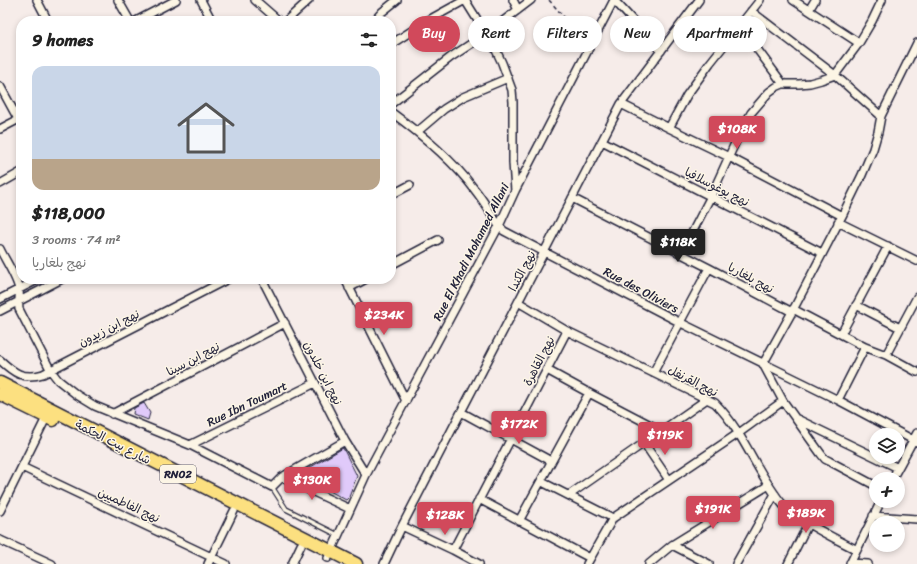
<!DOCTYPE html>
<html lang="en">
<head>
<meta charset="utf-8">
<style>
  body { margin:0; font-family:Sriracha,"Playpen Sans Arabic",sans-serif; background:#f2f2f2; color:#222; height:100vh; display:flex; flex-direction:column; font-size:15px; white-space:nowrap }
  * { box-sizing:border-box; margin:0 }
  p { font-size:13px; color:#767676 }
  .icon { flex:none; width:22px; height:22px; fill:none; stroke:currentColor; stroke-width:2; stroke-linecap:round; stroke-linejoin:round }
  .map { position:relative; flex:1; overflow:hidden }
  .drawer { position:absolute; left:16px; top:16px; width:380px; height:268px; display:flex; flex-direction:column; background:#fff; border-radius:16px; box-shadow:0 2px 6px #0003 }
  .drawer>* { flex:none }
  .banner { position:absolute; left:408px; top:16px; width:380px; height:36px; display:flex; gap:8px }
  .tools { position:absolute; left:869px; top:428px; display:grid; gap:8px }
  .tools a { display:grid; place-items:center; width:36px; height:36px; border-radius:50%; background:#fff; box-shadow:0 2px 6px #0003; font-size:20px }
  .price { position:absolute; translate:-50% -34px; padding:0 9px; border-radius:4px; background:#d1495b; color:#fff; font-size:13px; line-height:26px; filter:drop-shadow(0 1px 2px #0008) }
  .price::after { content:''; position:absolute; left:50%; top:24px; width:12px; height:9px; margin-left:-6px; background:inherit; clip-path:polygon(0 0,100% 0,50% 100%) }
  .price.current { background:#222; color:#fff }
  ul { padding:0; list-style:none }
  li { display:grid; align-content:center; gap:8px; height:212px; padding:0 16px }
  li span { display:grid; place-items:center; height:124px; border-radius:12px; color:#555 }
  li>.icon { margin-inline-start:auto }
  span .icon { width:72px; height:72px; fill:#fffc; stroke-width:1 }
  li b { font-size:17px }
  h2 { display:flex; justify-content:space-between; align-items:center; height:48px; padding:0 16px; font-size:17px }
  .pill { padding:0 14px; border-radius:18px; background:#fff; box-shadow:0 2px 6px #0003; font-size:14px; line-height:36px }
  .pill.current { background:#d1495b; color:#fff }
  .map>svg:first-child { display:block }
  .building { fill:#e0cafa; stroke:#22223b }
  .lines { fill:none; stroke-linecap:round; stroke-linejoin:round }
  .service-casing { stroke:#22223b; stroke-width:6 }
  .minor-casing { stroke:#22223b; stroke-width:10 }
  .primary-casing { stroke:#22223b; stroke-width:15 }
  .path { stroke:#22223b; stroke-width:1.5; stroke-dasharray:4 3; stroke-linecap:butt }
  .service { stroke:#fcf5e5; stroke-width:3.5 }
  .minor { stroke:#fcf5e5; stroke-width:7 }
  .primary { stroke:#fce080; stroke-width:12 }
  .labels { text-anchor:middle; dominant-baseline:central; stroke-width:3; stroke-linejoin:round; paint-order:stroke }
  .shield { fill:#fcf5e5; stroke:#63616e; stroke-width:1 }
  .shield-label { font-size:11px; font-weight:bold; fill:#22223b }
  .street-label { font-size:12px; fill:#22223b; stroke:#fcf5e5 }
</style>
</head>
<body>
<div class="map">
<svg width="917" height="564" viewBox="0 0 917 564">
  <rect width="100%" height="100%" fill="#f6ece9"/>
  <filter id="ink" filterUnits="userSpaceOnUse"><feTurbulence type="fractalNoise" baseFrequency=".025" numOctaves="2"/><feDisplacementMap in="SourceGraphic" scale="8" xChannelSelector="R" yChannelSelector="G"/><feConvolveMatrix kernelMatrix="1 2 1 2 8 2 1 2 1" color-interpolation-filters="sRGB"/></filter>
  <g filter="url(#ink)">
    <path class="building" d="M144 403 150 413 148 420 133 414 134 408Z
      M343 448 357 476 349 497 346 500 299 474Z"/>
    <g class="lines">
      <g class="service-casing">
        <path id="service" d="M272 487 286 509 338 535"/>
      </g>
      <g class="minor-casing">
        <path id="minor" d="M37 0 48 21
          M118 0 130 21
          M201 0 212 21
          M255 0 279 21
          M465 0 495 48 502 63 512 90 513 102V163L515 191
          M513 0 518 10
          M614 0 661 51
          M793 0 859 43
          M809 10 815 0
          M751 11 835 75 881 116
          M136 21 176 0
          M286 21 309 0
          M374 21 382 12 397 0
          M740 26 783 84
          M391 45 396 41 427 21 465 0
          M0 86 18 119
          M391 104 451 57 486 34 531 0
          M621 104 669 128 729 157 842 216
          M391 112C421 134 452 159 475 190 484 201 491 214 499 226L504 231 679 322 838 400 917 442
          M669 128 687 95 710 63 760 0
          M0 129 21 118
          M417 132 444 109 463 97 508 78
          M602 141 822 253
          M0 184 21 172
          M391 195 410 185
          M572 198 709 268 792 312
          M838 222 917 261
          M0 249C5 260 18 279 19 290 20 297 18 302 19 309L51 371 58 380 77 395 95 406 190 445 272 487 282 477 345 441
          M681 254 711 196 736 141 751 113 769 92 776 87 783 84H799L810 83 821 80 835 75 859 43 872 21 882 0
          M391 265 438 240
          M262 279 345 441 366 475
          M345 279 406 401
          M349 288 366 279
          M0 299 39 279
          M518 302 567 331 715 403C745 433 757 475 784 506 789 512 795 515 801 519 819 531 838 540 857 550
          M856 305 900 328
          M793 309 865 347 886 355 917 372
          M0 311 62 279
          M841 334 888 246
          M886 355 917 297
          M0 360C14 373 23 380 43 374L228 279
          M547 370 589 393 662 431
          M653 373 709 268
          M838 400 865 347
          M461 412 551 461
          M112 414 285 323
          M797 419 898 468
          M644 443 669 480
          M190 445 315 383
          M22 467 226 564
          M282 477 350 509
          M892 479 917 433
          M542 482 613 518
          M876 486 829 461 825 459 821 454 783 401 763 364 792 312 842 216 862 175 873 149 878 132 881 116 917 43
          M569 495 644 443 707 399
          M479 499 590 558
          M0 511 48 414
          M873 516 917 519
          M519 521 589 393
          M402 526 453 550 479 564
          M0 540 52 564
          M672 545 709 564
          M453 550 567 331
          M328 558 366 475 499 226 515 191 614 0
          M850 563 868 564
          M208 564 234 511
          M292 564 301 545
          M384 564 402 526 461 412 621 104 699 0
          M587 564 613 518 739 433 783 401
          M649 564 672 545 769 485
          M736 564 775 494
          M788 564 808 524
          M850 564 881 501"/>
      </g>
      <g class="primary-casing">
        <path id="primary" d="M0 383 356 564
          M0 394 53 420"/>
      </g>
      <path class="path" d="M549 0 563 16 587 35"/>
      <use href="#service" class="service"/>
      <use href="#minor" class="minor"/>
      <use href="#primary" class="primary"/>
    </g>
  </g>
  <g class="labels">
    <rect class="shield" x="160" y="465" width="36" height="18" rx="3"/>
    <g class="shield-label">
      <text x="178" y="474">RN02</text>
    </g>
    <g class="street-label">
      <text transform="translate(717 187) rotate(27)">نهج يوغوسلافيا</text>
      <text transform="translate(471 252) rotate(-63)">Rue El Khadi Mohamed Allani</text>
      <text transform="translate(522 271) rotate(-62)">نهج الكندا</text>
      <text transform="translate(751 278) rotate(28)">نهج بلغاريا</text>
      <text transform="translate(641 290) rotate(28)">Rue des Oliviers</text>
      <text transform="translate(109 328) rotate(-27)">نهج ابن زيدون</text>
      <text transform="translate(193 359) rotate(-28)">نهج ابن سينا</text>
      <text transform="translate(539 361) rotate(-63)">نهج القاهرة</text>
      <text transform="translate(323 373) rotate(63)">نهج ابن خلدون</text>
      <text transform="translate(693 381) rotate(27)">نهج القرنفل</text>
      <text transform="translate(247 404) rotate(-26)">Rue Ibn Toumart</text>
      <text transform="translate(113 442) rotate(27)">شارع بيت الحكمة</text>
      <text transform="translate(129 505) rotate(25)">نهج الفاطميين</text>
    </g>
  </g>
</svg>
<div class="tools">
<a><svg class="icon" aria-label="layers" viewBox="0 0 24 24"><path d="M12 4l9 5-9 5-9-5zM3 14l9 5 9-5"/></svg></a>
<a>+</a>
<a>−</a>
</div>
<b class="price" style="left:737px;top:150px">$108K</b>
<b class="price current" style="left:678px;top:263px">$118K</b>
<b class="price" style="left:384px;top:336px">$234K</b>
<b class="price" style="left:519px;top:445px">$172K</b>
<b class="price" style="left:665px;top:456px">$119K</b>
<b class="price" style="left:312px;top:501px">$130K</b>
<b class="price" style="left:713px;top:530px">$191K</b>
<b class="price" style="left:806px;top:534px">$189K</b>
<b class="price" style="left:445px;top:536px">$128K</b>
<div class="banner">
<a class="pill current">Buy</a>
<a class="pill">Rent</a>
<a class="pill">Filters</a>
<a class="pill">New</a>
<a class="pill">Apartment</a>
</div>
<section class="drawer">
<h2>9 homes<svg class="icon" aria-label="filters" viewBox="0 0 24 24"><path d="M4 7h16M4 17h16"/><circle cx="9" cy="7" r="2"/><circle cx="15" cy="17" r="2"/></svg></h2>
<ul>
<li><span style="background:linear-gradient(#c9d6e8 75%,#b9a48a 0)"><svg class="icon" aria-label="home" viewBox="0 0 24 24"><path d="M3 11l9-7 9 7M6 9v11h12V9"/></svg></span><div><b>$118,000</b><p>3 rooms · 74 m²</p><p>نهج بلغاريا</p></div></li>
</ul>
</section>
</div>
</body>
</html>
